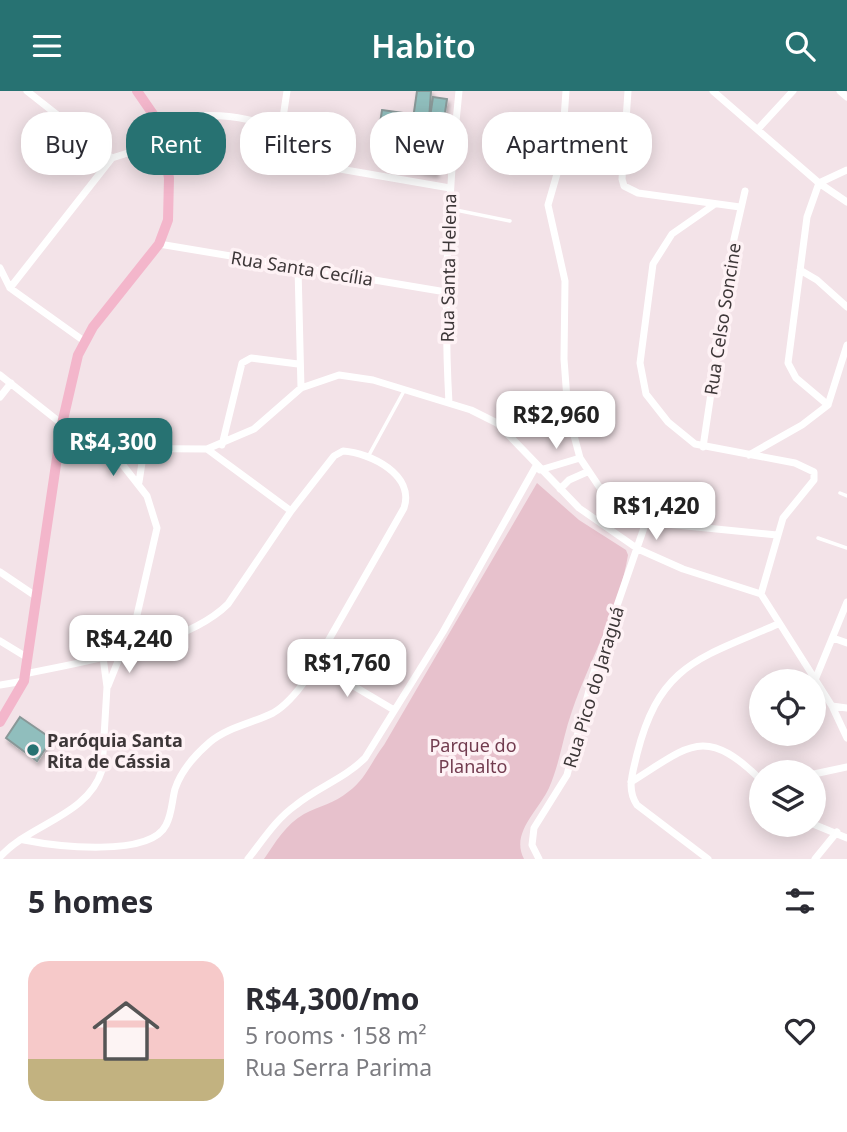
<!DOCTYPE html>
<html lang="en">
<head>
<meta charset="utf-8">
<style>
  body { margin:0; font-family:"Noto Sans",sans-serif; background:#f2f2f3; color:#2b2b33; height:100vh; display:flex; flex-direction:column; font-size:26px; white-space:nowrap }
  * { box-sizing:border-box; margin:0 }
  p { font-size:23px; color:#7c7c81 }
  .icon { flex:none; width:38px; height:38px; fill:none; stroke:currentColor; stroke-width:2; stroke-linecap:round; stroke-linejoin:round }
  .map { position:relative; height:768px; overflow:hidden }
  .details { display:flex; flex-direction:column; background:#fff; flex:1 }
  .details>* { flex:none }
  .hud { position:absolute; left:21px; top:21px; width:805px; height:63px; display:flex; gap:14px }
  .controls { position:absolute; left:749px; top:578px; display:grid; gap:14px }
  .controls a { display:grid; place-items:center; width:77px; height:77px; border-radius:50%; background:#fff; box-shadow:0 4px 18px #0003; font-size:35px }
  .price { position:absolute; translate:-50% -60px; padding:0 16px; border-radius:14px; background:#fff; color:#222; font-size:23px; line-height:46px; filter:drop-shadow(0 2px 4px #0008) }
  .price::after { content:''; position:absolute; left:50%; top:42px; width:21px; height:16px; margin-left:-10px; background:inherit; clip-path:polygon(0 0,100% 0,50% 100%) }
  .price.current { background:#277272; color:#fff }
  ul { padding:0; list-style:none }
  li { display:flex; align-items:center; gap:21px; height:175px; padding:0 28px }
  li+li { border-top:2px solid #e1e1e2 }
  li span { display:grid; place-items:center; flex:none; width:196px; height:140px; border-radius:21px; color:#555 }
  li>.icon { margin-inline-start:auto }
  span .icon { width:84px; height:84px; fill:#fffc; stroke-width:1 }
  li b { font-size:30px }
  h2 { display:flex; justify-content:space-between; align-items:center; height:84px; padding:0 28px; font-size:30px }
  .chip { padding:0 24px; border-radius:28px; background:#fff; box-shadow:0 4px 18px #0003; font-size:24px; line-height:63px }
  .chip.current { background:#277272; color:#fff }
  header { display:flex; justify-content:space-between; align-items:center; height:91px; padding:0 28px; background:#277272; color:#fff; font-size:32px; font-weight:600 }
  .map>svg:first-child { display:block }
  .green { fill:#e7c1cc }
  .building { fill:#90bebd; stroke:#899898; stroke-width:2; filter:url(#shadow) }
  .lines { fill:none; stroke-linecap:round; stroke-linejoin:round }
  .lane { stroke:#fff; stroke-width:3.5 }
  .street { stroke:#fff; stroke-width:7 }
  .primary { stroke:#f3b6cb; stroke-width:10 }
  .poi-dot { fill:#277272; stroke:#fef2f5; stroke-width:2.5 }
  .labels { text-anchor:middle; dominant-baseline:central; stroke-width:7; stroke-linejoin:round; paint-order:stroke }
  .street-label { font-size:18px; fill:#3d3738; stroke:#fef2f5 }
  .poi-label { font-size:18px; font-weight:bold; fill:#3d3738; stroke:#fef2f5; text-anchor:start }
  .park-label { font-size:18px; fill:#723c4f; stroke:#fef2f5 }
</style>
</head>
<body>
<header><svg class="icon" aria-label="menu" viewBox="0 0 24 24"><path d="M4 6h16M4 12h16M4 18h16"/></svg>Habito<svg class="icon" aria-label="search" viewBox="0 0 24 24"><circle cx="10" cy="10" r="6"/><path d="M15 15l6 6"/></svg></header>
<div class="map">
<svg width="847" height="768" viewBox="0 0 847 768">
  <defs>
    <filter id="shadow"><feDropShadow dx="2" dy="4" stdDeviation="2" flood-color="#0004"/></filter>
  </defs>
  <rect width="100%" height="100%" fill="#f3e3e8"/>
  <path class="green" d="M537 392 579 429 626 459 628 464C619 519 590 568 572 620 563 645 560 672 549 697 539 719 510 742 524 768H264C275 752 286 733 304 723 319 715 335 712 348 701 366 688 371 671 384 654Z"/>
  <path class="building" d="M417 0H431L428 43 425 42 420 79 406 77Z
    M433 6 447 8 436 82 422 80Z
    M382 19 404 22 399 62 376 59Z
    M20 626 52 648 37 670 6 647Z"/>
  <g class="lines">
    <path class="lane" d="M451 118 510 130
      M369 364 404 300
      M840 402 847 405
      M818 447 847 457"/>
    <path class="street" d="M27 0 112 67
      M566 0 561 69 548 114 565 190 564 268 568 322 580 367 606 406 646 431 777 444
      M628 0 622 88 624 95 638 102 740 116
      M713 0 819 92 847 111
      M840 0 847 6
      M157 29C199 22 241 21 281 40L289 58 305 72 450 97
      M758 38 793 0
      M281 40 287 0
      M819 92 807 126 788 272 796 287 828 314
      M819 92 847 79
      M715 113 672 143 653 173 640 272 646 303 668 331 695 353 795 372 814 381V389L783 427 761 503
      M159 153 446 201
      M0 177 10 197 84 250
      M298 177 301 297
      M800 179 817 189 847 216
      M10 197 112 67 131 61 165 59
      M0 284 62 333
      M0 306 11 292
      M449 312C443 208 448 104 459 0
      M222 354 242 272 251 267 298 273
      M703 356 734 148 745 100
      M59 357 207 358 254 338 301 297 339 284 373 289 471 319 497 332 579 417 638 458 683 478 761 503 832 615 847 647
      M207 358 291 420
      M111 359 147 405 157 437 129 559
      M749 364 802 334 828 314 847 254
      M540 379 580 367
      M139 391 144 359
      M560 398 569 389 587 381
      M0 481 37 506
      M133 543 159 549
      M833 547 847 552
      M0 550 28 567
      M315 572 394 619
      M815 589 847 511
      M0 594 24 590
      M108 595 122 560
      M832 615 847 617
      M814 683 847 676
      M631 691C689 655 704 633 761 689
      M813 733 847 747
      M24 749C54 755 150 767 166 734 172 723 172 709 175 698 181 680 196 663 210 651 228 636 253 632 273 622 287 614 298 600 307 587L404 417C415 384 371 362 343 360L334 365 291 420 228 513C186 555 85 570 25 583
      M0 766C29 733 88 725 102 679L107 596 103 566
      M248 768C263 749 276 728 296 714 318 696 344 688 365 667L443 541 536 375
      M539 768 532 754 534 737 567 684 593 584 646 431
      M708 768 637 714C626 698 633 681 637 663 660 572 701 567 778 533
      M815 768 837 741"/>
    <path class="primary" d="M0 631 24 590 62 333 78 264 93 236 159 153 168 129 169 87 161 43 157 29 137 0"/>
  </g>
  <circle class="poi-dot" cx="33" cy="659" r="7"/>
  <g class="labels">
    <g class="street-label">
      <text transform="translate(302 177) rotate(9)">Rua Santa Cecília</text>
      <text transform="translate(448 177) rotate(-89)">Rua Santa Helena</text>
      <text transform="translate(722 228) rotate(-81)">Rua Celso Soncine</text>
      <text transform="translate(593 596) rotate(-73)">Rua Pico do Jaraguá</text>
    </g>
    <g class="poi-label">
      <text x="47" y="649">Paróquia Santa<tspan x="47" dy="21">Rita de Cássia</tspan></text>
    </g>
    <g class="park-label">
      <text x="473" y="654">Parque do<tspan x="473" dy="21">Planalto</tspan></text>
    </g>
  </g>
</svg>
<div class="controls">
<a><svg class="icon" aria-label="locate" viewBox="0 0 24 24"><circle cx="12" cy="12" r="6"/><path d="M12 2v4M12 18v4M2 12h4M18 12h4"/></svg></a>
<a><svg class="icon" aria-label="layers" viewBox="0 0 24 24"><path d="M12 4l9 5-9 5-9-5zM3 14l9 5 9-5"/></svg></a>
</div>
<b class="price" style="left:556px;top:360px">R$2,960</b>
<b class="price current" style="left:113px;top:387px">R$4,300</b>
<b class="price" style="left:656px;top:451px">R$1,420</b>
<b class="price" style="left:129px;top:584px">R$4,240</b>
<b class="price" style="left:347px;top:608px">R$1,760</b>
<div class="hud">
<a class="chip">Buy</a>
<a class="chip current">Rent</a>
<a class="chip">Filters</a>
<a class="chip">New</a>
<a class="chip">Apartment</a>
</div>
</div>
<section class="details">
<h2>5 homes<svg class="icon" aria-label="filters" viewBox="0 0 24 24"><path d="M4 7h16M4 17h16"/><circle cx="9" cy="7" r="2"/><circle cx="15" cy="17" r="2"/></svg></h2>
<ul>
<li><span style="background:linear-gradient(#f6c9c9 70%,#c2b280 0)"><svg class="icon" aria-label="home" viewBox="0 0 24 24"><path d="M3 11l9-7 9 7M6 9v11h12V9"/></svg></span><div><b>R$4,300/mo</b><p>5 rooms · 158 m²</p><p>Rua Serra Parima</p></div><svg class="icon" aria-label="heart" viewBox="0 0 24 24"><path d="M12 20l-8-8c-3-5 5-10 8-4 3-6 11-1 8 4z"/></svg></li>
</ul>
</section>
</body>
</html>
